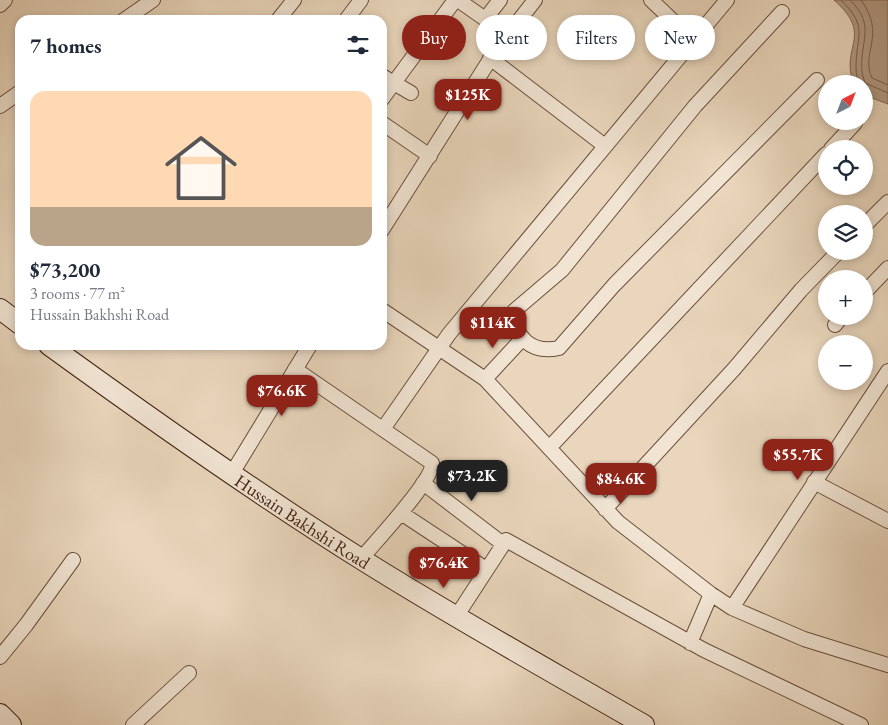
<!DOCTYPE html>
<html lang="en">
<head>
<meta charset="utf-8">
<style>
  body { margin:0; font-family:"EB Garamond",serif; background:#f2f2f3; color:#1f2937; height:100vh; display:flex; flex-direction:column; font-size:19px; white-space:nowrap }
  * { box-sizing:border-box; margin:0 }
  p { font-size:16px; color:#747a83 }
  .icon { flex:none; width:28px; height:28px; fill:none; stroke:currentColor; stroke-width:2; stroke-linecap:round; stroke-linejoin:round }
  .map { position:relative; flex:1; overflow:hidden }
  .drawer { position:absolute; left:15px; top:15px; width:372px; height:335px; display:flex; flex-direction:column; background:#fff; border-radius:15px; box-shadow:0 2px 8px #0003 }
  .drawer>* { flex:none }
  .banner { position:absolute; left:402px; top:15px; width:410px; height:45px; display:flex; gap:10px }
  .needle { width:32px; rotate:42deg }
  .fabs { position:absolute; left:818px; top:75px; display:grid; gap:10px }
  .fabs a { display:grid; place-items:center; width:55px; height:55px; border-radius:50%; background:#fff; box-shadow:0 2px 8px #0003; font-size:25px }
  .price { position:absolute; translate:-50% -42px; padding:0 11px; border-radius:10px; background:#8f2418; color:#fff; font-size:16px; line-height:32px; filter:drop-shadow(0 1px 2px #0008) }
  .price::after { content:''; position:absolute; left:50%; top:30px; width:15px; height:11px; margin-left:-8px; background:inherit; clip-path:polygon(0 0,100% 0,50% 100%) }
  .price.current { background:#222; color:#fff }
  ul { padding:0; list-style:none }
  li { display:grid; align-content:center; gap:10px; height:265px; padding:0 15px }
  li span { display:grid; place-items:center; height:155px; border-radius:15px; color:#555 }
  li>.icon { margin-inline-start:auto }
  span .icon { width:90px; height:90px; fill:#fffc; stroke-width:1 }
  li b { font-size:21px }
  h2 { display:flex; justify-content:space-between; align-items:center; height:60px; padding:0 15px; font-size:21px }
  .pill { padding:0 18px; border-radius:22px; background:#fff; box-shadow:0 2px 8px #0003; font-size:18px; line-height:45px }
  .pill.current { background:#8f2418; color:#fff }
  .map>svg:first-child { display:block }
  .water { fill:#b19982; stroke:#856955 }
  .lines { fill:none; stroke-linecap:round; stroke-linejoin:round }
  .shore { stroke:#7a5e4a; stroke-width:1 }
  .street-casing { stroke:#6c4f3c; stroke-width:16 }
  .secondary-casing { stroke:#432212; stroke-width:22 }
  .street { stroke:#f1e4d3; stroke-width:14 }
  .secondary { stroke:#f1e4d3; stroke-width:20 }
  .labels { text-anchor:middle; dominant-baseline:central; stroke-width:4; stroke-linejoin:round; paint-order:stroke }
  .street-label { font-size:18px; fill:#432212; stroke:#f1e4d3 }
</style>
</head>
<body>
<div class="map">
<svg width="888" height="725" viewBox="0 0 888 725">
  <rect width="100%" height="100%" fill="#e9d6bc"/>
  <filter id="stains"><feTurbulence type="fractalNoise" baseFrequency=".004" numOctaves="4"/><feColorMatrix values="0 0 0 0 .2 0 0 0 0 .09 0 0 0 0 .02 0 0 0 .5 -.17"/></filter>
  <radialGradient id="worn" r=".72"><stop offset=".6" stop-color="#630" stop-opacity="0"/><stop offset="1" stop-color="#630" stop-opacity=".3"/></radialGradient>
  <path class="water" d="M834 0H888V104L864 95V84H854C839 47 875 36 834 0Z"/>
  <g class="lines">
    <path class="shore" d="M841 0C869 27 856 35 856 68 856 74 858 78 858 84
      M850 0C877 26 859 42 862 71 862 75 864 79 865 83L888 93
      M861 0C887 35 860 53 872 78L888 85"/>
    <g class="street-casing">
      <path id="street" d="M458 0 508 35
        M651 0 693 40
        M0 5 5 0
        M782 12 695 106 562 270 514 311C514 338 532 354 559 348L614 285 817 80
        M486 18 500 0
        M124 20 153 0
        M278 20 294 0
        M346 20 361 0
        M490 58 605 146
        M382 76 411 93
        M382 99 455 0
        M0 106 20 92
        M382 123 430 156
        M831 149 855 123
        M864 226 888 202
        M382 230 496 50 535 0
        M864 293 888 268
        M382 310 485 379 618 522 711 594 732 608 804 639 888 665
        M835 325 842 316
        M295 369 432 463C434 480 374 543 361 559
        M485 379 522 339
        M383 429 449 334 727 0
        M549 448 826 154
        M231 475 310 345
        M814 482 888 521
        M423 483 503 544
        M605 509 734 369 801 290 839 251
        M401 513 486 569
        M732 608 888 371
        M456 617 506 540 704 650 861 725
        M690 643 711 594
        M0 657 26 625 73 560
        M133 725 189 673"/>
    </g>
    <g class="secondary-casing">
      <g id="secondary">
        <path d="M0 309 20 324"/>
        <path id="s1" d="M49 345C151 419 254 492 361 559 453 617 549 670 644 725"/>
        <path d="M0 714 11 725"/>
      </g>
    </g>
    <use href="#street" class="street"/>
    <use href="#secondary" class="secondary"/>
  </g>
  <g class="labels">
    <g class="street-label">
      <text stroke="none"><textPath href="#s1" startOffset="309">Hussain Bakhshi Road</textPath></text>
    </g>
  </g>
  <rect width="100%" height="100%" filter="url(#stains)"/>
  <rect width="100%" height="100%" fill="url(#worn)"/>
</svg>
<div class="fabs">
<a><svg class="needle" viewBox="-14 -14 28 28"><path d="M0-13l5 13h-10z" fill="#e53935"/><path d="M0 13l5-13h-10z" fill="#747a83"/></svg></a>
<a><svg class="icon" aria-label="locate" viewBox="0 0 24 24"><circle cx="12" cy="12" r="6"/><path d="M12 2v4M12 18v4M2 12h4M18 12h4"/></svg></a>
<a><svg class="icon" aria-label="layers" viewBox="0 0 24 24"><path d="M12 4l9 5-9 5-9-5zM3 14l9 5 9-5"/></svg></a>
<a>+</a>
<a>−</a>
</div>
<b class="price" style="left:468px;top:121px">$125K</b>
<b class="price" style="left:493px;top:349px">$114K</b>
<b class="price" style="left:282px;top:417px">$76.6K</b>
<b class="price" style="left:798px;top:481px">$55.7K</b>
<b class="price current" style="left:472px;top:502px">$73.2K</b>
<b class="price" style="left:621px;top:505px">$84.6K</b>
<b class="price" style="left:444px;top:589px">$76.4K</b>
<div class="banner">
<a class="pill current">Buy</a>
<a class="pill">Rent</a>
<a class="pill">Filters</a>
<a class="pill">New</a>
</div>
<section class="drawer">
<h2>7 homes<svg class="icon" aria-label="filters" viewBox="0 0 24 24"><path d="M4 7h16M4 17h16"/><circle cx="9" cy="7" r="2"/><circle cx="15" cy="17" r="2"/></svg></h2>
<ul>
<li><span style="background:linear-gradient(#ffd9b3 75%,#b9a48a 0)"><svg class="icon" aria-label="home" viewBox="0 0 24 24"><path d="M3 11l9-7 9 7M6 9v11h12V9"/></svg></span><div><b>$73,200</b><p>3 rooms · 77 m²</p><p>Hussain Bakhshi Road</p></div></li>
</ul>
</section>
</div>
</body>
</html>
